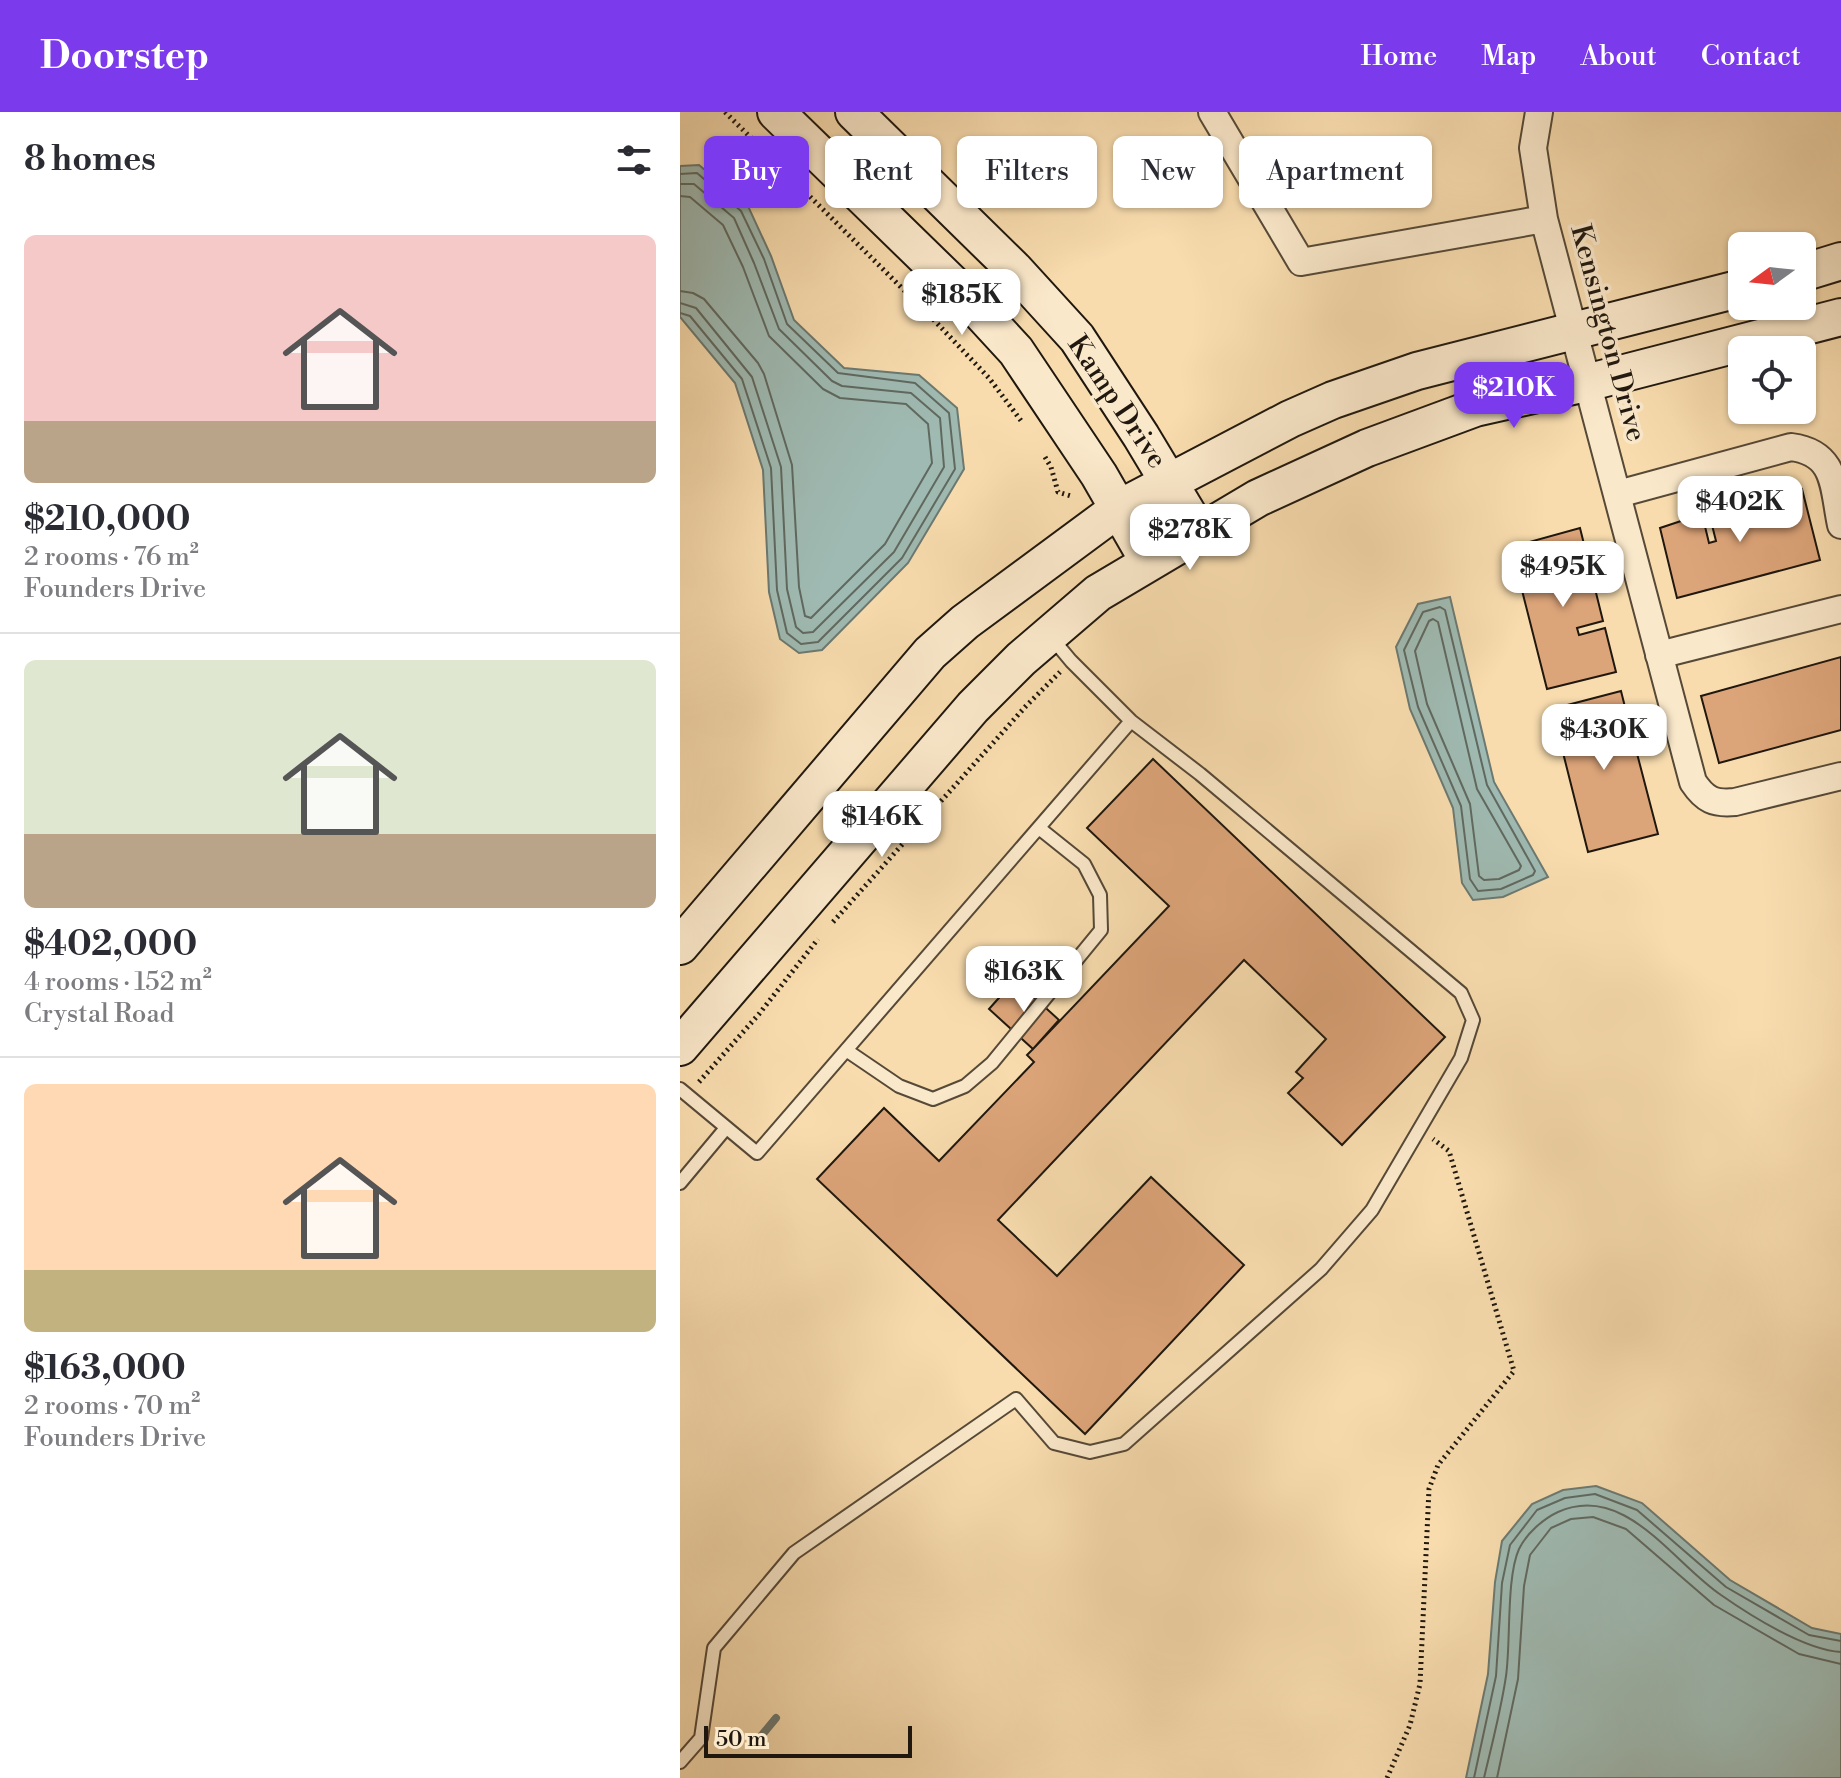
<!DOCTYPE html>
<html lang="en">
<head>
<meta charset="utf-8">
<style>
  body { margin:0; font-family:"Libre Bodoni",serif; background:#f7f7f7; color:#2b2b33; height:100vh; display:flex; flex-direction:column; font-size:30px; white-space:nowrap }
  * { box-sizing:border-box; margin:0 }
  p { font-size:26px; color:#7c7c81 }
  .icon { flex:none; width:44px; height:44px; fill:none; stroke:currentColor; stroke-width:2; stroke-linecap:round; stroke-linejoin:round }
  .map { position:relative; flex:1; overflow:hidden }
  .side { display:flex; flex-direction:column; background:#fff; width:680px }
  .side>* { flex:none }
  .guide { position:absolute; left:24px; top:24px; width:760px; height:72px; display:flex; gap:16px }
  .needle { width:52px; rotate:255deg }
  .controls { position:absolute; left:1048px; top:120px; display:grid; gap:16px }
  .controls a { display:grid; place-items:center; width:88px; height:88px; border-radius:12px; background:#fff; box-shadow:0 2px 6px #0004; font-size:40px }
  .scale { position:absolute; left:24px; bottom:20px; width:208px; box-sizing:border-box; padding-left:8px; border:4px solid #20180f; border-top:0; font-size:22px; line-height:28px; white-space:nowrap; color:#20180f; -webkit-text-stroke:6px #fae8ca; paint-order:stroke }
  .price { position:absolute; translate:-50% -68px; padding:0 18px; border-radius:16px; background:#fff; color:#222; font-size:26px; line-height:52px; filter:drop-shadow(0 2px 4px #0008) }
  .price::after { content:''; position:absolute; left:50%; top:48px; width:24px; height:18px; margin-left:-12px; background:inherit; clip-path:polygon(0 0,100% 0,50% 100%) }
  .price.active { background:#7c3aed; color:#fff }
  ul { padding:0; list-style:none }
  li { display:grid; align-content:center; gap:16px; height:424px; padding:0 24px }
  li+li { border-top:2px solid #e1e1e2 }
  li span { display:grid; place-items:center; height:248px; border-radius:12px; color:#555 }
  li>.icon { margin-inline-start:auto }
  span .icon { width:144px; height:144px; fill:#fffc; stroke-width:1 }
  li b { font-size:34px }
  h2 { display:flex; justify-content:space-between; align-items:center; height:96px; padding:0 24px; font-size:34px }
  .pill { padding:0 28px; border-radius:12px; background:#fff; box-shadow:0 2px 6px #0004; font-size:28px; line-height:72px }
  .pill.active { background:#7c3aed; color:#fff }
  header { display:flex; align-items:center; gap:48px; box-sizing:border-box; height:112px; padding:0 40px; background:#7c3aed; color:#fff }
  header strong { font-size:38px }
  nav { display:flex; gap:44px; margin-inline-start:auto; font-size:28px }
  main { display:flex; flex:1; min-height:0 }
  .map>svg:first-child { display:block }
  .water { fill:#9fbab2; stroke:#6c7971; stroke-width:2 }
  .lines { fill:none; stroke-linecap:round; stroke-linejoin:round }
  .shore { stroke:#606960; stroke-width:2 }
  .stream { stroke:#6c7971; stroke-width:8 }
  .building { fill:#dca479; stroke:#20180f; stroke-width:2 }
  .service-casing { stroke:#564937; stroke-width:16 }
  .minor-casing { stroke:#564937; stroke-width:30 }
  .secondary-casing { stroke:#20180f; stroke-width:40 }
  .path { stroke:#20180f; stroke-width:5; stroke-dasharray:2 4; stroke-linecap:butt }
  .service { stroke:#fae8ca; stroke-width:12 }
  .minor { stroke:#fae8ca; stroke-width:26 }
  .secondary { stroke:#fae8ca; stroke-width:36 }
  .labels { text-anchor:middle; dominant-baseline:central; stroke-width:7; stroke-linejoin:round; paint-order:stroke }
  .street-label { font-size:28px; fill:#20180f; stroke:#fae8ca }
</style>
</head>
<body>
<header>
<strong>Doorstep</strong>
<nav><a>Home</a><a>Map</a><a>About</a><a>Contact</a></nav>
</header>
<main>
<section class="side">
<h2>8 homes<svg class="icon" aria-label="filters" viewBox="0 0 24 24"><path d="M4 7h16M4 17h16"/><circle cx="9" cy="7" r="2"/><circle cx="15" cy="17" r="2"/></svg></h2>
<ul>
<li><span style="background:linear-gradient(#f6c9c9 75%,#b9a48a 0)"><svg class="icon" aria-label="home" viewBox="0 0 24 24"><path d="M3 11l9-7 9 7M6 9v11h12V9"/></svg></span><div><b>$210,000</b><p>2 rooms · 76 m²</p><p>Founders Drive</p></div></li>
<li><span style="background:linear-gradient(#dfe7d0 70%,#b9a48a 0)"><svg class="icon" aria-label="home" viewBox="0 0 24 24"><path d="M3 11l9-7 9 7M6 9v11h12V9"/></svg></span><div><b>$402,000</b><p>4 rooms · 152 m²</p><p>Crystal Road</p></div></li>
<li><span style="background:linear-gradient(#ffd9b3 75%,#c2b280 0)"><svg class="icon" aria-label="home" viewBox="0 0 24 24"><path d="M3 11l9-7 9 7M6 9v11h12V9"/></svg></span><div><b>$163,000</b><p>2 rooms · 70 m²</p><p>Founders Drive</p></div></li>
</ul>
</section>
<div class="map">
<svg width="1161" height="1666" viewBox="0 0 1161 1666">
  <rect width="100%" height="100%" fill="#f8dcae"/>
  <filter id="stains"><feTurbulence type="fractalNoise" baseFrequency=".0025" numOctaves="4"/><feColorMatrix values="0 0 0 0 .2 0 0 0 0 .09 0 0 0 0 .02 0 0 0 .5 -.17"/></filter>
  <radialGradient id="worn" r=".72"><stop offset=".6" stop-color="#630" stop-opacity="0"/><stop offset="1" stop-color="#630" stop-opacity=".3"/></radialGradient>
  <path class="water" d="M19 53 68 94 91 144 114 208 164 256 239 263 277 296 284 357 228 451 142 538 119 541 100 527 89 480 83 358 55 271 0 205V54Z
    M770 485 814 670 868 765 823 785 793 788 782 771 773 696 730 597 716 535 738 492Z
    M916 1374 962 1391 1050 1468 1132 1516 1161 1522V1666H786L808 1562 815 1470 822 1429 852 1392 883 1378Z"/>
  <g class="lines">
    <path class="shore" d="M0 62 17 61 61 99 84 147 107 212 158 261 235 271 269 301 275 357 222 446 138 530 121 532 107 521 97 478 91 356 62 267 10 204 0 201
      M0 72H14L54 106 74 151 99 217 152 269 162 274 231 281 260 306 264 355 214 440 133 520 123 521 116 515 107 477 101 355 72 265 16 196 0 191
      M0 84 10 85 43 113 63 155 89 224 143 277 160 286 226 292 248 312 252 351 205 432 131 506 125 504 119 475 112 353 84 262 78 251 24 187 13 181 0 179
      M760 495 765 498 807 673 855 759 853 763 821 777 798 779 790 767 781 694 738 595 724 538 743 500Z
      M753 507 758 510 797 677 841 754 839 758 819 767 804 768 799 764 790 692 747 592 735 539 749 509Z
      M794 1666 816 1564 822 1471 830 1433 857 1398 885 1386 915 1382 957 1398 1046 1475 1129 1523 1161 1529
      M804 1666C812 1632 821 1598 826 1564 831 1530 826 1466 839 1437 846 1422 863 1407 878 1400 945 1370 993 1451 1041 1483 1071 1504 1125 1538 1161 1540
      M817 1666 838 1567 844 1474 850 1443 871 1416 891 1407 913 1405 946 1417 1034 1493 1119 1542 1161 1552"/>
    <path class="stream" d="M77 1629 96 1606"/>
  </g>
  <path class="building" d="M1122 377 1140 448 997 486 980 416 1022 402 1029 431 1036 429 1029 401Z
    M900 416 923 509 897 516 899 523 925 516 936 560 867 577 831 435Z
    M1161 545V618L1039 651 1021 584Z
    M941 579 952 623 926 630 928 636 954 630 978 722 908 740 872 597Z
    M473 647 765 925 662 1033 608 981 623 966 616 960 646 927 564 848 318 1108 377 1164 471 1065 564 1153 405 1322 137 1067 204 996 259 1049 354 950 347 943 353 937 489 794 407 716Z
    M335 868 379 908 353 937 309 897Z"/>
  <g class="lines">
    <g class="service-casing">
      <path id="service" d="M166 938 219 974 253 987 285 974 312 951 421 818 420 783 404 752 359 716
        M0 977 77 1041 451 609
        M0 1071 46 1016
        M0 1650 21 1626 34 1536 114 1441 336 1287 374 1331 410 1340 444 1332 641 1157 692 1098 781 946 793 908 781 881 520 662 451 609 391 549 371 525"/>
    </g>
    <g class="minor-casing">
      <path id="minor" d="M532 0 621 150 864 107
        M859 0 853 36 864 107 1013 670C1025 688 1034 692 1055 690L1161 664
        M938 382 1111 335C1157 341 1153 375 1161 413
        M979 543 1161 497"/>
    </g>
    <g class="secondary-casing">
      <path id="secondary" d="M96 0 290 189 336 239 419 363 469 450
        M174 0 334 157 397 226 461 324 518 419
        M1122 161 1161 149
        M0 834 250 541 285 510 438 397 610 307 653 288 737 259 1062 176
        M0 935 293 595 341 547 418 481 578 386 687 336 795 296 906 271 1161 205"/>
    </g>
    <path class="path" d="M45 0 253 207 309 266 342 310
      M365 345 371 355 378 380 391 384
      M153 810 346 594 380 560
      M19 970 79 902 138 827
      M707 1666 730 1613 740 1572 749 1377 758 1353 834 1259 769 1039 753 1027"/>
    <use href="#service" class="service"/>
    <use href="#minor" class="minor"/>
    <use href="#secondary" class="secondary"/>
  </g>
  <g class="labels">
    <g class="street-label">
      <text transform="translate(928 221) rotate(75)">Kensington Drive</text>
      <text transform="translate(437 290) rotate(56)">Kamp Drive</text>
    </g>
  </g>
  <rect width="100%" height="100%" filter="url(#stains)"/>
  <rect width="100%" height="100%" fill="url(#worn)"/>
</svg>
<div class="controls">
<a><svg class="needle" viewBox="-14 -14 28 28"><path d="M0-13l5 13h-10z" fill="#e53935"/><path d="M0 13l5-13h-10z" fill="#7c7c81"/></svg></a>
<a><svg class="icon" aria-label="locate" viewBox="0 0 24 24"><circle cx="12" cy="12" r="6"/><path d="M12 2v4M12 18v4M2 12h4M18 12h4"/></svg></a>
</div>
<div class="scale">50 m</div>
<b class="price" style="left:282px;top:225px">$185K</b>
<b class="price active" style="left:834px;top:318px">$210K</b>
<b class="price" style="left:1060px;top:432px">$402K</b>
<b class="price" style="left:510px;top:460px">$278K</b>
<b class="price" style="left:883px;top:497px">$495K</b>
<b class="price" style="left:924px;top:660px">$430K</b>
<b class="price" style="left:202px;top:747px">$146K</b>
<b class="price" style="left:344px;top:902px">$163K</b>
<div class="guide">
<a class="pill active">Buy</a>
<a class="pill">Rent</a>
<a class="pill">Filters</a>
<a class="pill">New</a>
<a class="pill">Apartment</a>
</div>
</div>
</main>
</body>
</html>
